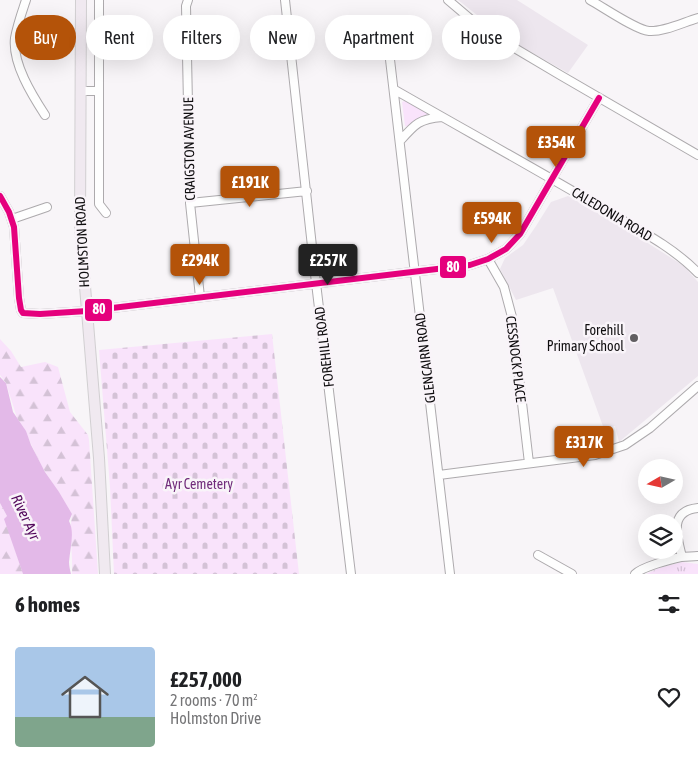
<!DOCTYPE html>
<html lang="en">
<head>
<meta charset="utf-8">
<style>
  body { margin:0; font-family:"Asap Condensed",sans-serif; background:#f6f6f6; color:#202124; height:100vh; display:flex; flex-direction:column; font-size:19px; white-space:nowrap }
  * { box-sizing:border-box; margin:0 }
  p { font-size:16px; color:#757577 }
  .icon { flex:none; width:28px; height:28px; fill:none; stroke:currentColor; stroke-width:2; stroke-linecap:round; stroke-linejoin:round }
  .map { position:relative; height:574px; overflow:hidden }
  .panel { display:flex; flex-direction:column; background:#fff; flex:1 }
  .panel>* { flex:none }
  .banner { position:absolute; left:15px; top:15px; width:669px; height:45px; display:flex; gap:10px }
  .needle { width:32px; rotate:261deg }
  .controls { position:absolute; left:638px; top:459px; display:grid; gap:10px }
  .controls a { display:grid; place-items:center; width:45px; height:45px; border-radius:50%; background:#fff; box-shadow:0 5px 20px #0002; font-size:25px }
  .price { position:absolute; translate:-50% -42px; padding:0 11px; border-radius:5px; background:#b45309; color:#fff; font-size:16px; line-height:32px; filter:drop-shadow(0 1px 2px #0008) }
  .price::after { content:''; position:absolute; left:50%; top:30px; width:15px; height:11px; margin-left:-8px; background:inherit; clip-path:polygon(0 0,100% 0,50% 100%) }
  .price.selected { background:#222; color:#fff }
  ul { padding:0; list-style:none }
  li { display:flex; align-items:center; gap:15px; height:125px; padding:0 15px }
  li span { display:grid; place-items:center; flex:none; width:140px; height:100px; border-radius:5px; color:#555 }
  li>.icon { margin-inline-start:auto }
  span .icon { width:60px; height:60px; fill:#fffc; stroke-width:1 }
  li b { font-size:21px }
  h2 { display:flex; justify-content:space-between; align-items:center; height:60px; padding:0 15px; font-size:21px }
  .pill { padding:0 18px; border-radius:22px; background:#fff; box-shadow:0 5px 20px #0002; font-size:18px; line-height:45px }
  .pill.selected { background:#b45309; color:#fff }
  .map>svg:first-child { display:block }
  .built { fill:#ede6ee }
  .grass { fill:#f9e3fb }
  .forest { fill:url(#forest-firs) }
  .cemetery { fill:url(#cemetery-stones) }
  .park { fill:url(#park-tufts) }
  .water { fill:#e3b9e8 }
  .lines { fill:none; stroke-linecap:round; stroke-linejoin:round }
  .minor-casing { stroke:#adaaad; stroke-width:10 }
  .major-casing { stroke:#d1cfd1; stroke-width:12 }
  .minor { stroke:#fefefe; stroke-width:8 }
  .major { stroke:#f0e9f0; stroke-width:10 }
  .bus-1-casing { stroke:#f9f4f9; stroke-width:10 }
  .bus-1 { stroke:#e5007d; stroke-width:6 }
  .poi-dot { fill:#615e61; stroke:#f9f4f9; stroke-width:2 }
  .labels { text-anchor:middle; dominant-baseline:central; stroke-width:5; stroke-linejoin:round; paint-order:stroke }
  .street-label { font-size:14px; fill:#0f0d0f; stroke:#f9f4f9 }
  .poi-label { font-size:14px; fill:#0f0d0f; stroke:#f9f4f9; text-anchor:end }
  .park-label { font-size:14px; fill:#712c7b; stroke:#f9f4f9 }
  .water-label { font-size:15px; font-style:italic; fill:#53095c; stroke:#f9f4f9 }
  .line-badge { stroke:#f9f4f9; stroke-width:2 }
  .badge-label { font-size:14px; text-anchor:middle; font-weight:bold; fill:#fff }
</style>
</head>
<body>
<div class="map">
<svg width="698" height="574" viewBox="0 0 698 574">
  <defs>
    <pattern id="forest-firs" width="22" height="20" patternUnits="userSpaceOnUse" patternTransform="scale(1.25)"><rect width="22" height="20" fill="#f9e3fb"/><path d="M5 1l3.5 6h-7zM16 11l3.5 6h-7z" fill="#d4c2d6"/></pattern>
    <pattern id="cemetery-stones" width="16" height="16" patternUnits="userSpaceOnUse" patternTransform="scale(1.25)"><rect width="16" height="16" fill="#f9e3fb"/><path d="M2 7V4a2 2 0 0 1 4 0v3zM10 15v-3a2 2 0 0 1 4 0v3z" fill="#d4c2d6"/></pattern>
    <pattern id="park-tufts" width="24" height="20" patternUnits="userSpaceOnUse" patternTransform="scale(1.25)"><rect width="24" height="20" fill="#f9e3fb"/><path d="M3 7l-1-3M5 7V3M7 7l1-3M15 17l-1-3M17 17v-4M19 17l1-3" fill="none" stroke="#d4c2d6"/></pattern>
  </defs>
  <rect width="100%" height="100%" fill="#f8f5f8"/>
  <path class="built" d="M458 0H517L588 45 568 73 506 38Z
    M568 196 624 228 684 266 698 282V376L619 442 615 426 604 429 553 288 516 300 500 269 505 258 523 245 536 226 551 202Z"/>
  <path class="grass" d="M407 100 427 112V115L420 117 408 127 405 126 402 102Z"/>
  <path class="forest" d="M0 339 11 351 21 367 45 362 58 367 70 412 88 435 89 440 98 574H72C73 554 69 534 72 514L41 465 23 427 17 418 6 383 0 375Z
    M0 503 7 516 5 519 23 574H0Z"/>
  <path class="cemetery" d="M272 334 299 574H114L110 487 99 350Z"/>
  <path class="park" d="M682 562 698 564V574H646L659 568Z"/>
  <path class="water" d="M0 377 6 383 13 412 26 431 31 445 45 472 59 492 72 514 69 521C75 532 70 549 69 562 69 566 70 570 71 574H23L4 519 7 516 0 503Z"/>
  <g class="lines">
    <g class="minor-casing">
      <path id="minor" d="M26 0C22 12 17 26 15 38 12 63 32 95 45 115
        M99 0V204L106 213
        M188 0 186 6 190 203 200 297
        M285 0 316 283 351 574
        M448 0 481 28 560 75 698 155
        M590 0C603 7 636 30 649 31 664 32 684 22 698 18
        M368 29 385 44 389 51 450 574
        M395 90C463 129 532 167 600 207 633 227 671 245 698 273
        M80 91H99
        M400 141C415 124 419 119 442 117
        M0 196 9 212 14 227 19 298 21 310 23 313 40 314 87 311 470 265 488 259 506 249 520 234 599 98
        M190 203 307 191
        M12 219 47 207
        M488 259 504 287 512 317 529 463
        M439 475 595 455 625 445 650 428 698 386
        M538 555 572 574
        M682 557C677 536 668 511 698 508
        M635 574C642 567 671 559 681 557 687 556 693 557 698 556"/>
    </g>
    <g class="major-casing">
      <path id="major" d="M81 0 80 225 99 458 105 574"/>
    </g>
    <use href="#minor" class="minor"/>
    <use href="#major" class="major"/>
    <g class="bus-1-casing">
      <path id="bus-1" d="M0 196 9 212 14 227 19 298 21 310 23 313 40 314 87 311 470 265 488 259 506 249 520 234 599 98"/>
    </g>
    <use href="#bus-1" class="bus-1"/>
  </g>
  <circle class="poi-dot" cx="634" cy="338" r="5"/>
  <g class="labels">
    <g class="street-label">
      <text transform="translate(189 149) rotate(-91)">CRAIGSTON AVENUE</text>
      <text transform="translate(612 214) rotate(31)">CALEDONIA ROAD</text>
      <text transform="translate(82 242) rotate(-93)">HOLMSTON ROAD</text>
      <text transform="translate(324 347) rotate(-97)">FOREHILL ROAD</text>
      <text transform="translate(425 358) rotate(-97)">GLENCAIRN ROAD</text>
      <text transform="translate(516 359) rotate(83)">CESSNOCK PLACE</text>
    </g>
    <g class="poi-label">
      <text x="624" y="330">Forehill<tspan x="624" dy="16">Primary School</tspan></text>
    </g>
    <g class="park-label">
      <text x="199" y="484">Ayr Cemetery</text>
    </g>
    <g class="water-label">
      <text transform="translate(26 517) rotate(65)">River Ayr</text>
    </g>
  </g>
  <g class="line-badge">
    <rect x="439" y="255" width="28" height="24" rx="5" fill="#e5007d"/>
    <rect x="84" y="298" width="29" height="24" rx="5" fill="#e5007d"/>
  </g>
  <g class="badge-label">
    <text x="453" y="272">80</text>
    <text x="99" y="314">80</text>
  </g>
</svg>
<div class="controls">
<a><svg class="needle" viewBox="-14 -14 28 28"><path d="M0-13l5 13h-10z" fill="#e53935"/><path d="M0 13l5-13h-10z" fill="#757577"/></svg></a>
<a><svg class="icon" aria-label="layers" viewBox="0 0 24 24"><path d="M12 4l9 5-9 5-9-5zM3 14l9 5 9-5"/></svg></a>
</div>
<b class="price" style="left:556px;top:168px">£354K</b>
<b class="price" style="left:250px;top:208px">£191K</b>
<b class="price" style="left:492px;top:244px">£594K</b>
<b class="price" style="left:200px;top:286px">£294K</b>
<b class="price selected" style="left:328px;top:286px">£257K</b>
<b class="price" style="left:584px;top:468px">£317K</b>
<div class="banner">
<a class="pill selected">Buy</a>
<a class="pill">Rent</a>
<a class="pill">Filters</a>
<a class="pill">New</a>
<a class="pill">Apartment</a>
<a class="pill">House</a>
</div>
</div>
<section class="panel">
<h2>6 homes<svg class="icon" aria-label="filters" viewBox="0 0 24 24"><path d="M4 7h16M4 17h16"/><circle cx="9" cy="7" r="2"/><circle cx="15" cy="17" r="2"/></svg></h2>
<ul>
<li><span style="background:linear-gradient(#a9c7e8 70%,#7fa58c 0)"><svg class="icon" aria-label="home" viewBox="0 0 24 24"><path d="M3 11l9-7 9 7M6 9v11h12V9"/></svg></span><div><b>£257,000</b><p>2 rooms · 70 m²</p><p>Holmston Drive</p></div><svg class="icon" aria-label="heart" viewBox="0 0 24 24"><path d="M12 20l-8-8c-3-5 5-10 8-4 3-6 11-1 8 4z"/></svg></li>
</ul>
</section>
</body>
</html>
